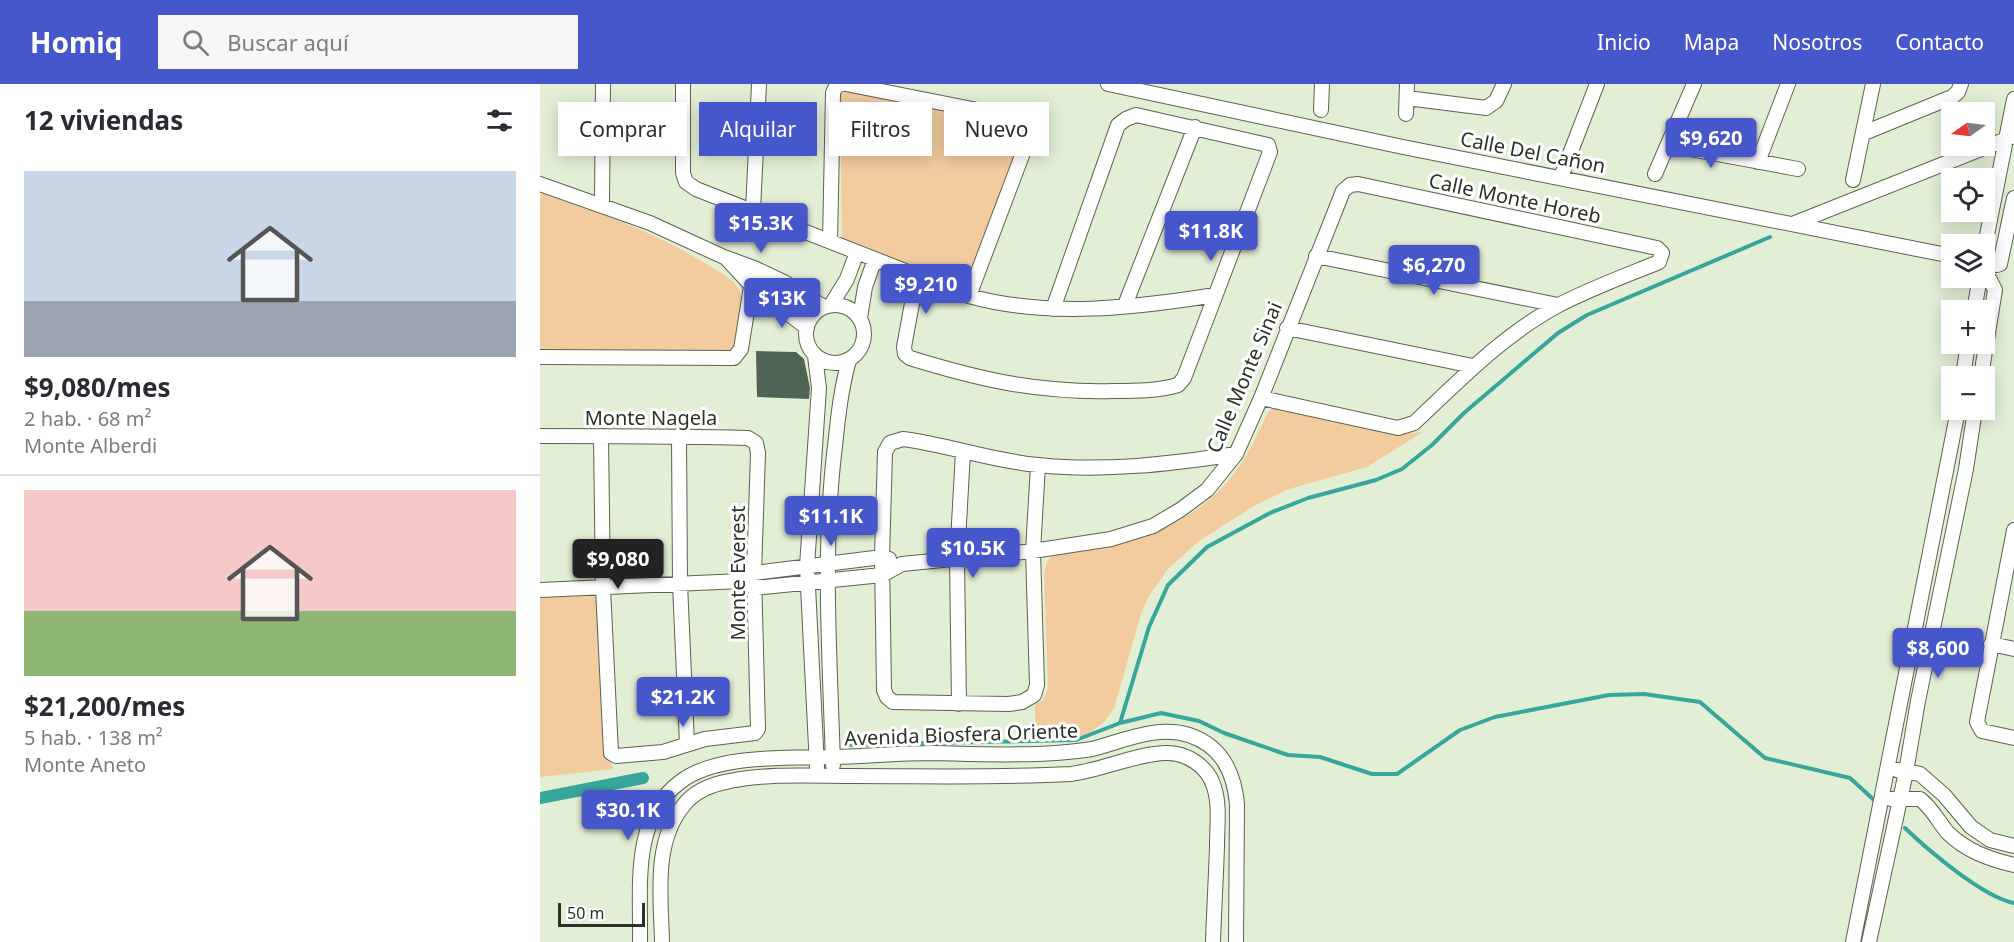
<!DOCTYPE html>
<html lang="es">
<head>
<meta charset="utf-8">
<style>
  body { margin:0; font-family:"Noto Sans",sans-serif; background:#f7f7f7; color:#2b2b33; height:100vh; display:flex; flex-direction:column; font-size:22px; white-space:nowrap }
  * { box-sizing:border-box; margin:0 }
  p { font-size:20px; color:#7c7c81 }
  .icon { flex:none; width:33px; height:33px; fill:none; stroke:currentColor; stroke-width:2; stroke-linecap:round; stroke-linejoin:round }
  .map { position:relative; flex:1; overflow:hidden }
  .drawer { display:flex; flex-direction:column; background:#fff; width:540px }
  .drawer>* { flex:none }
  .guide { position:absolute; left:18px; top:18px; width:570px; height:54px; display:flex; gap:12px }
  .needle { width:39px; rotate:256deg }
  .controls { position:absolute; left:1401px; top:18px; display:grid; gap:12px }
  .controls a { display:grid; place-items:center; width:54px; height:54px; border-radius:0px; background:#fff; box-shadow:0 3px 15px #0003; font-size:30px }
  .scale { position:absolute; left:18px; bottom:15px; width:87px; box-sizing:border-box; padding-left:6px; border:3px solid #2d3228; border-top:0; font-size:16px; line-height:21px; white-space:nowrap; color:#2d3228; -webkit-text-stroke:4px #fff; paint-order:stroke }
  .price { position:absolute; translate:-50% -51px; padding:0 14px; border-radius:6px; background:#4656cb; color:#fff; font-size:20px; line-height:39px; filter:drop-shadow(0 2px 3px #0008) }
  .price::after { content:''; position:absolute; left:50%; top:36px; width:18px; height:14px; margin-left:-9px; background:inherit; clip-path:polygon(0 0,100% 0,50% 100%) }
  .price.selected { background:#222; color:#fff }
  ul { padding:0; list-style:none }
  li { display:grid; align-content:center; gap:12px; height:318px; padding:0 24px }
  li+li { border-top:2px solid #e1e1e2 }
  li span { display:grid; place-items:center; height:186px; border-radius:0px; color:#555 }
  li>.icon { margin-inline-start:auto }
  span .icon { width:108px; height:108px; fill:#fffc; stroke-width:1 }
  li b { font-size:26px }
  h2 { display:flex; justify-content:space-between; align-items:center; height:72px; padding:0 24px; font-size:26px }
  .pill { padding:0 21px; border-radius:0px; background:#fff; box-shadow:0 3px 15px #0003; font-size:21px; line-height:54px }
  .pill.selected { background:#4656cb; color:#fff }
  header { display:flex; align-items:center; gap:36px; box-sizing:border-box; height:84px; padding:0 30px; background:#4656cb; color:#fff }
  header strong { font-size:28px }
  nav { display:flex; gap:33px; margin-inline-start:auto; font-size:21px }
  .search { width:420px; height:54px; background:#f7f7f7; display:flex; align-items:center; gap:15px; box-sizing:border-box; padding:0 21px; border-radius:0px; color:#7c7c81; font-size:22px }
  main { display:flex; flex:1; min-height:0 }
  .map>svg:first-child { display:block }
  .green { fill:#f2cb9f }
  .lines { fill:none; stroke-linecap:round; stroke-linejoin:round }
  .stream { stroke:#37a79c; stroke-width:4 }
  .canal { stroke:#37a79c; stroke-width:12 }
  .building { fill:#4e6556 }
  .minor-casing { stroke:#5a644e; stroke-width:16 }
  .minor { stroke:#fff; stroke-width:14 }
  .labels { text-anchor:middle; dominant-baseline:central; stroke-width:6; stroke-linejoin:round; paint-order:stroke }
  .street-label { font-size:20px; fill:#2d3228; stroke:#fff }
</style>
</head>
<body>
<header>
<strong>Homiq</strong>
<div class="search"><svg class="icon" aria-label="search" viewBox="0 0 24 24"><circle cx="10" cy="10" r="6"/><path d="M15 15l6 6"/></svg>Buscar aquí</div>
<nav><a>Inicio</a><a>Mapa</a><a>Nosotros</a><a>Contacto</a></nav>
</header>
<main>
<section class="drawer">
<h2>12 viviendas<svg class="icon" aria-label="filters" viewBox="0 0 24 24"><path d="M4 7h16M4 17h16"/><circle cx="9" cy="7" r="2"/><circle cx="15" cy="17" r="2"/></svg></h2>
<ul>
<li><span style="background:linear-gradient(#c9d6e8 70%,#9aa5b1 0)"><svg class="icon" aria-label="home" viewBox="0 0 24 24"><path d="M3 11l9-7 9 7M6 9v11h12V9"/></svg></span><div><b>$9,080/mes</b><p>2 hab. · 68 m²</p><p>Monte Alberdi</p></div></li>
<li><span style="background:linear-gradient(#f6c9c9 65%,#8fb573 0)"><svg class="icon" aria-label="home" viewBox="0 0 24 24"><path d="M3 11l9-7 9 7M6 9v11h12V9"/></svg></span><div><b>$21,200/mes</b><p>5 hab. · 138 m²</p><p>Monte Aneto</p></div></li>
</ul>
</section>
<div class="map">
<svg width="1474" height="858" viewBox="0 0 1474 858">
  <rect width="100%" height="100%" fill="#e3efd5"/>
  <path class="green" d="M308 5 479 40 484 50 428 200 423 201 302 154 300 10Z
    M2 109C61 129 118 149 171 183 181 189 194 195 199 206 204 216 200 247 200 261L190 270 0 268V111Z
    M735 324 858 350 883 348 827 383 749 405 714 422 659 457 628 485 609 512 601 530 574 625 564 638 551 648 537 653 495 654V620L503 616 508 604 504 491C505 482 507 475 514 470 583 462 653 446 696 387 710 369 718 347 729 327Z
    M54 509 57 511 67 672 74 685 0 693V510Z"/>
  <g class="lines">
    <path class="stream" d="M580 639 609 543 628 501 667 463 730 429 768 414 836 396 862 385 892 361 924 329 1018 249 1047 231 1230 153
      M304 661 536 656 580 639 621 629 659 637 684 649 748 671 780 673 832 690H857L920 646 955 633 1069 611 1104 610 1160 618 1225 674 1310 694 1334 716
      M1365 744C1389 767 1443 813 1474 819"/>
    <path class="canal" d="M0 714 103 694"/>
  </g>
  <path class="building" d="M216 267 256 268 264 275 270 304 269 315 217 313Z"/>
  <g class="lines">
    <g class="minor-casing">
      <path id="minor" d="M143 0V89L146 98 156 105 429 212C508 234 594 224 675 211
        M306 0 482 35 489 43V53L429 212
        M568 0 863 63 1412 172
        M867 14 946 24 956 17 964 0
        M781 26 782 0
        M866 30 867 0
        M1324 49 1412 13 1418 8 1421 0
        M1129 61 1258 85
        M1218 78 1248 0
        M1115 90 1154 0
        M1021 93 1057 0
        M1313 96 1333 0
        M0 100 110 139 184 173 214 184 244 198 284 223
        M62 120 63 0
        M213 127 219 0
        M1255 139 1474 52
        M290 157 293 9 296 2 302 0
        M1444 166 1474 15
        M776 172 1018 221
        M186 174 211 201 267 244
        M1444 178 1457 181 1460 180 1474 114
        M377 192 364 263 365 270 370 274C441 296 499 309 574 307 595 307 618 307 638 301L644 294 730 68 728 61 596 31 586 35 578 41 513 225
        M266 250a29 29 0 1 1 58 0a29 29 0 1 1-58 0Z
        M291 221 307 195 317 168
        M585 221 655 43
        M1434 226 1439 199 1444 195 1450 196 1455 206 1441 292
        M320 234 325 203 335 175
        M747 244 933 282
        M275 272 279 304 267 482 277 683
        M0 273 194 274 201 265 214 184
        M1423 292 1428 260
        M0 352C69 352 138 352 208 354L216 359 218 369 214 489 218 645 215 649 165 655 123 668 76 672 71 669 63 504 61 352
        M139 352 140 500 147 660
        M498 381 493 467 497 601 494 611 482 618 469 620 353 618 347 613 344 606 342 473 345 368 350 359 363 355C409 361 452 377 498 381 564 388 630 380 696 370
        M1474 446 1437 638 1442 647 1474 654
        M209 493 214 489 342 473 349 475
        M0 506 201 497 215 504 342 491 362 480 493 467 571 455 613 442 640 426 667 406 696 370 721 314 803 107 810 101 818 100 1117 164 1122 169 1119 178C1085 192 1049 205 1017 222 963 251 919 297 874 339L858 344 721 314
        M1451 560 1474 565
        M419 620 417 475 423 368
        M293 681C290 574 282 467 295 362 298 333 301 305 309 276
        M1357 686 1380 690 1404 711 1431 743 1450 756 1474 762
        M1351 715H1380C1392 724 1398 737 1407 748 1426 767 1449 775 1474 781
        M100 858C101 804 91 735 140 698 176 670 249 674 294 673 327 672 361 669 394 669 434 670 475 672 516 669 528 668 540 667 552 665 583 657 617 641 649 651 682 662 694 688 697 720L696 858
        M122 858C121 813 113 759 143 722 154 707 173 700 190 697 230 689 273 692 313 692 386 692 459 694 531 690 562 686 595 670 625 669 646 668 668 682 674 703 680 721 677 743 677 762 676 794 674 826 673 858
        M1313 858 1418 326
        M1329 858 1366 688 1378 617 1426 385 1435 326"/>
    </g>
    <use href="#minor" class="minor"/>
  </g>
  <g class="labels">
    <g class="street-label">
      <text transform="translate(993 68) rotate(11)">Calle Del Cañon</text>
      <text transform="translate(975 114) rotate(12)">Calle Monte Horeb</text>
      <text transform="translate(704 293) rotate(-67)">Calle Monte Sinai</text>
      <text x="111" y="333">Monte Nagela</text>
      <text transform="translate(197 489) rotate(-90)">Monte Everest</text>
      <text transform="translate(421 650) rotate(-2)">Avenida Biosfera Oriente</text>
    </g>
  </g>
</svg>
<div class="controls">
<a><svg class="needle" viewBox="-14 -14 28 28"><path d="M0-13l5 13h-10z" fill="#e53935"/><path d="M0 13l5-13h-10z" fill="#7c7c81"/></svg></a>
<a><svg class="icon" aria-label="locate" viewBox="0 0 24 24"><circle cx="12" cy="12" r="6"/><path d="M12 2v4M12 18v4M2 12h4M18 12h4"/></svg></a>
<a><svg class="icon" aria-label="layers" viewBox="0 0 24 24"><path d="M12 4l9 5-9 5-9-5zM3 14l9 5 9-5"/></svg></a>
<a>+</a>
<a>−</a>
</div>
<div class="scale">50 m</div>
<b class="price" style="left:1171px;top:85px">$9,620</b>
<b class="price" style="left:221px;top:170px">$15.3K</b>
<b class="price" style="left:671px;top:178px">$11.8K</b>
<b class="price" style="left:894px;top:212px">$6,270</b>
<b class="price" style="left:386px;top:231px">$9,210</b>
<b class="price" style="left:242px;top:245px">$13K</b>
<b class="price" style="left:291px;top:463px">$11.1K</b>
<b class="price" style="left:433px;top:495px">$10.5K</b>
<b class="price selected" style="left:78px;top:506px">$9,080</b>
<b class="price" style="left:1398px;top:595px">$8,600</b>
<b class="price" style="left:143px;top:644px">$21.2K</b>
<b class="price" style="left:88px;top:757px">$30.1K</b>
<div class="guide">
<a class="pill">Comprar</a>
<a class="pill selected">Alquilar</a>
<a class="pill">Filtros</a>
<a class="pill">Nuevo</a>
</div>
</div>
</main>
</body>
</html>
